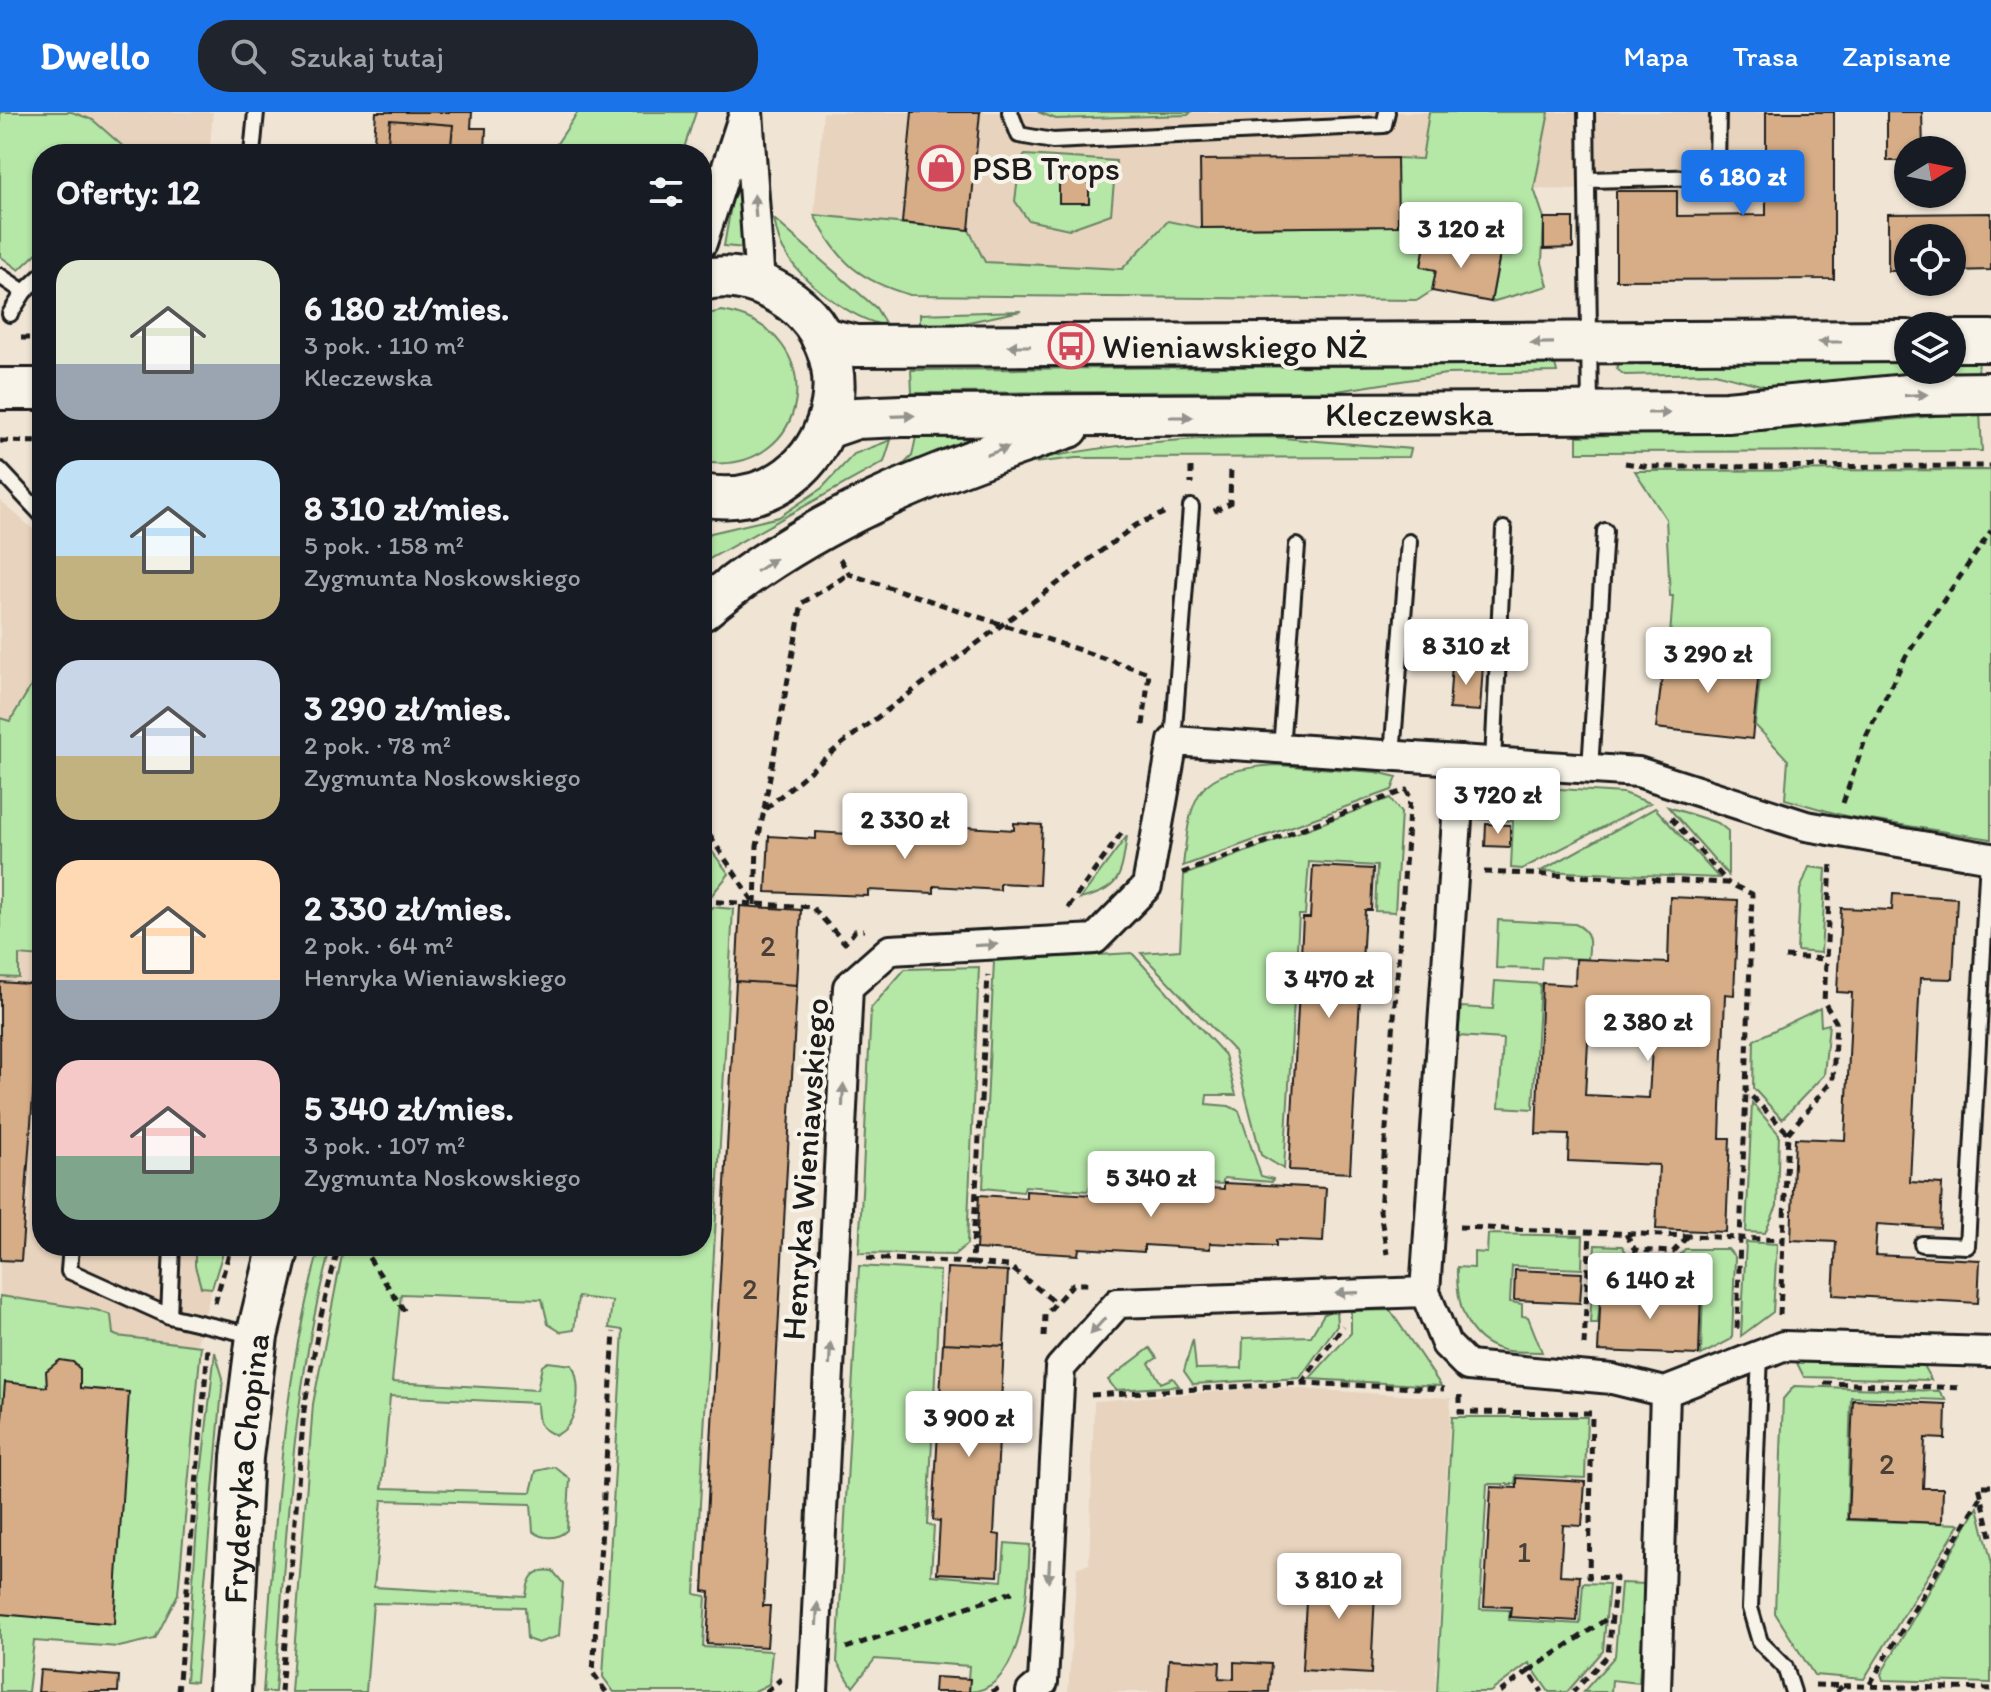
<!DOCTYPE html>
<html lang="pl">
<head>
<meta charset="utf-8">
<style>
  body { margin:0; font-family:Itim,sans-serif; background:#20242c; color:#f1f3f6; height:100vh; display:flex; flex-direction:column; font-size:30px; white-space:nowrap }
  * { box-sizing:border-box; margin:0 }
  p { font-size:26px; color:#9ea1a6 }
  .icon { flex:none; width:44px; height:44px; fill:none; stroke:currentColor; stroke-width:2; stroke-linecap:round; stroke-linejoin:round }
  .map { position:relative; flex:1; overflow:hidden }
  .side { position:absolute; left:32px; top:32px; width:680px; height:1112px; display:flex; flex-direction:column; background:#171b24; border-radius:32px; box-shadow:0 2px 6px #0004 }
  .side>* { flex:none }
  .needle { width:52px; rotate:80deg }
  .tools { position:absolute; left:1894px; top:24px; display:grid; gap:16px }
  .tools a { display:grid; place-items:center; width:72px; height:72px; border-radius:50%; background:#171b24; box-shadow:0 2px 6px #0004; font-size:40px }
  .price { position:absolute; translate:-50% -68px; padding:0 18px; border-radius:8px; background:#fff; color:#222; font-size:26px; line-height:52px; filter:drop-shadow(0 2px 4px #0008) }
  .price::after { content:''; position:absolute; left:50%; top:48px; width:24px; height:18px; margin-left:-12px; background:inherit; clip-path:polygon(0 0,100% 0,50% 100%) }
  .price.on { background:#1a73e8; color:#fff }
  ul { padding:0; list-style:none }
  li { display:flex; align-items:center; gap:24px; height:200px; padding:0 24px }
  li span { display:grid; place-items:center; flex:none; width:224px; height:160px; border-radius:24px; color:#555 }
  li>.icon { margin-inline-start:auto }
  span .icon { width:96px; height:96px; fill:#fffc; stroke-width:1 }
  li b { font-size:34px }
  h2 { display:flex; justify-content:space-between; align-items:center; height:96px; padding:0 24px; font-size:34px }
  header { display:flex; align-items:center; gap:48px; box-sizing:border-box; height:112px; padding:0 40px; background:#1a73e8; color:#fff }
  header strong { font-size:38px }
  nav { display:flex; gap:44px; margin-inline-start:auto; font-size:28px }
  .search { width:560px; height:72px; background:#20242c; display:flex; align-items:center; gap:20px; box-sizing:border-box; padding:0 28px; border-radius:32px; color:#9ea1a6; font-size:30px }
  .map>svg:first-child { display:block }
  .built { fill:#e8d4be }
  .green { fill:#b5e7a7; stroke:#688262; stroke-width:2 }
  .building { fill:#d6ad87; stroke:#1c1c1c; stroke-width:2; fill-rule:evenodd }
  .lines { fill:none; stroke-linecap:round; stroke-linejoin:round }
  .lane-casing { stroke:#1c1c1c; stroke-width:20 }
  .street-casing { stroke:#1c1c1c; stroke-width:34 }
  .secondary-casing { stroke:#1c1c1c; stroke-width:46 }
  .path { stroke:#1c1c1c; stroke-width:5; stroke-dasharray:8 6; stroke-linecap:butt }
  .lane { stroke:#f7f3e8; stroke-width:14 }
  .street { stroke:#f7f3e8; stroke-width:28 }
  .secondary { stroke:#f7f3e8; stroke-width:40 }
  .oneway { fill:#94928c }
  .labels { text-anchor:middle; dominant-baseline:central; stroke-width:8; stroke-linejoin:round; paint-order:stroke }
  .number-label { font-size:30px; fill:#4a4037 }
  .poi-label { font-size:34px; fill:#1c1c1c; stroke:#f7f3e8; text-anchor:start }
  .street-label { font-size:34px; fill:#1c1c1c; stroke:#f7f3e8 }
</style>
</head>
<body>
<header>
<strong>Dwello</strong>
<div class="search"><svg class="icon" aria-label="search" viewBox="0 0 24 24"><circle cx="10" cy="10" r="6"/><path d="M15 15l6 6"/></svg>Szukaj tutaj</div>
<nav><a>Mapa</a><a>Trasa</a><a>Zapisane</a></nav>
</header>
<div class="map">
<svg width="1991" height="1580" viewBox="0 0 1991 1580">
  <rect width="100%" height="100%" fill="#f0e5d5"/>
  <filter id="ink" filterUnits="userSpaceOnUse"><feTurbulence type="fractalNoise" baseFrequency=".0125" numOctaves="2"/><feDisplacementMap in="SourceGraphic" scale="16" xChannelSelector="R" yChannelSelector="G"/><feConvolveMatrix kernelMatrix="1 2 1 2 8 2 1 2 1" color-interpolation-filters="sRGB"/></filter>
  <g filter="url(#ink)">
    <path class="built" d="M72 0H213L210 35 126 37 93 8Z
      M823 0H1429L1422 48 1397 46 1398 114 1201 116 1168 109 1122 157 985 150 969 118 814 103Z
      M1549 0H1766V103L1677 104 1616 79 1534 77Z
      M0 388 42 425V1134H210L212 1176 197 1232 118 1224 0 1194Z
      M1272 1275 1451 1286 1435 1580H1068L1077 1455 1089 1452 1094 1289Z"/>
    <path class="green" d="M0 0H72L93 8 126 37H218L217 42H42V136L19 158 0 144Z
      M578 0H696L682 42H550Z
      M1038 0H1191L1188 3 1056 7Z
      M1429 0H1549L1534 77 1544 106 1542 151 1548 174 1491 190 1500 142 1427 127 1421 154 1436 158 1432 179 1418 188 910 183C858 168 839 150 814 103L969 118 985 150 1122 157 1168 109 1201 116 1397 114V46L1422 47Z
      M1025 43 1116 49 1111 102 1069 117 1028 108 1015 89 1020 50Z
      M738 54 745 136 724 134Z
      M774 107 876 196 887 214C851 207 801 170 783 137 778 128 776 117 774 107Z
      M722 199C835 218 812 367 702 350V203Z
      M1021 199 954 213H920V202Z
      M1979 247 1978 261 1882 265 1787 275 1764 274 1715 261 1625 263 1616 257 1620 250 1908 248V258H1952V248Z
      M1555 252 1557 260 1446 262 1337 279 912 281 911 258Z
      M1980 300 1982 339 1577 340V324L1779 318Z
      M916 325 972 326 975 332 851 386 903 353 912 344Z
      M1271 325 1411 337 1409 345 1076 346 1008 354C1099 332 1178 326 1271 325Z
      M891 328 884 350 702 451V428L711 421 779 405 822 376 854 342Z
      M1991 358V727L1845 704 1785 687 1788 648 1755 613 1762 549 1669 537 1673 484H1670L1666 407 1635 359Z
      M42 556V845L19 843V866L0 865V606L10 609Z
      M1276 653 1376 660 1397 665 1392 678 1183 754C1191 680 1195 659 1276 653Z
      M1509 674 1623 681 1650 691 1522 757 1511 756 1513 709 1476 707 1487 683Z
      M1390 686 1401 701 1395 800 1375 799 1377 754 1309 750 1305 803H1299L1284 1057 1261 1043 1234 939 1141 841 1180 838 1184 763Z
      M1668 695 1718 711 1728 719V763Z
      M1655 696 1719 766 1541 759Z
      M1127 724C1121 764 1122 777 1080 787Z
      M702 726 729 762 711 784 702 783Z
      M1809 755 1826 757 1821 841 1797 839 1800 778Z
      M712 795 733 797 695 1482 706 1484 703 1535 772 1539 769 1572 753 1580H614L603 1565 623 1218 609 1216 612 1189 578 1185 574 1218 561 1220 548 1212 542 1187 401 1182 392 1270 537 1278 542 1254 548 1250 572 1253C583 1273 578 1314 556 1323 537 1316 538 1310 537 1291L390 1284 382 1376 531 1380 536 1359 555 1355 570 1367 567 1418C558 1427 544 1428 533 1419L531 1392 382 1388 374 1475 526 1484C528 1466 533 1456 553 1459L563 1471 559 1524 538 1531 527 1527 525 1495 373 1491 366 1580H291L313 1292 343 1138 346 1134H702V805Z
      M1498 808 1575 812C1592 819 1590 831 1588 847L1542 845 1541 857 1496 856Z
      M1132 841 1225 943 1236 983H1207L1206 992 1229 994 1239 999 1261 1064 1273 1067 1272 1070 1224 1066 1222 1072 1156 1068V1075L1090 1073 1088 1079 1025 1074 1023 1080 983 1076 994 849Z
      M979 855 967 1132 954 1143 859 1141 871 896 905 857Z
      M1495 869 1540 872 1533 997 1499 995 1503 927 1458 924 1461 895 1493 897Z
      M1820 896 1821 914 1829 912 1824 963 1782 1007 1753 976 1754 928Z
      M1752 991 1779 1022 1777 1094 1765 1121 1746 1120Z
      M1488 1122 1583 1124 1582 1157 1512 1154 1510 1190 1522 1192V1204L1528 1205 1542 1240C1530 1239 1514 1241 1503 1238 1464 1228 1456 1189 1457 1155L1474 1156V1140L1487 1141Z
      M1746 1130 1777 1132 1773 1200 1741 1224Z
      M1595 1133 1622 1134 1628 1143 1677 1146 1685 1137H1728L1735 1145 1732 1227 1701 1243 1703 1178 1601 1173 1598 1211H1590Z
      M195 1134H225L212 1176 201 1175 195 1154Z
      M320 1134H331C291 1279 286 1430 275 1580H263C275 1430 279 1280 320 1134Z
      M859 1154 940 1159 928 1413 934 1414 931 1463 1002 1469 1005 1431 1030 1433C1027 1474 1027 1580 967 1580L969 1554 875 1547 853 1575 837 1550Z
      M0 1184 96 1198 111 1203 113 1222 117 1224 201 1234 178 1482 155 1527 119 1535 34 1529 28 1580H0Z
      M1336 1197 1337 1213 1300 1266 1193 1272 1184 1259 1193 1227 1196 1257 1242 1256 1243 1226 1311 1224 1324 1202Z
      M1390 1198 1441 1274 1309 1267 1351 1221V1199Z
      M1150 1236 1157 1246 1149 1251 1161 1271 1173 1266 1179 1274 1116 1278 1108 1268Z
      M215 1240 223 1266 196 1570 186 1569 200 1371Z
      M1794 1245 1920 1248 1931 1268 1804 1265Z
      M1794 1274 1939 1279 1946 1288 1851 1285 1847 1408 1960 1412 1864 1567 1814 1563 1775 1501 1783 1287Z
      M1452 1305H1587L1585 1366 1516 1363 1515 1372H1487L1480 1497 1509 1498V1508L1580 1512 1583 1471 1609 1472 1603 1539 1567 1580H1549L1529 1551 1490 1580H1437Z
      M1978 1395 1991 1448V1571L1883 1568 1881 1562Z
      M1621 1471 1646 1472 1639 1571 1612 1568 1611 1580H1583L1615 1544Z"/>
    <path class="building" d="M376 0H472L471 16H486L485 42H450L453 13 390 8 388 30 374 29Z
      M912 0H980L969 118 902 111Z
      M1766 0H1834V167L1616 168V79H1677V104L1766 103Z
      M1887 0H1922L1923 38H1908V49H1887Z
      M390 8 453 13 451 35 388 30Z
      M1397 46 1398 114 1201 116 1200 48Z
      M1059 59H1089V91H1059Z
      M1991 101V158L1952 159V126H1908V159H1888V102Z
      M1544 106H1573V136L1544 137Z
      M1426 127 1500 142 1491 190 1432 179 1436 158 1421 155Z
      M1665 539 1760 549 1752 627 1656 616Z
      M1452 551 1483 553 1480 599 1449 597Z
      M1014 711 1042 713 1039 773 1000 771V778L934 774V781L868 778V784L766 780 769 724 816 727V720L882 724 883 717 948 721 949 714 1014 718Z
      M1486 712 1510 713V735L1485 734Z
      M1313 754 1373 757 1371 798H1365L1350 1061 1289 1058 1303 806H1310Z
      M1893 782 1957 786 1953 867 1920 866 1910 1070 1942 1072 1940 1116 1877 1112 1875 1143 1980 1148 1978 1191 1833 1183 1836 1130 1791 1128 1795 1026 1845 1028 1852 881 1837 880 1841 796 1892 798Z
      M1670 785 1738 788 1734 883 1725 882 1720 1026H1730L1726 1120 1656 1117 1659 1053 1568 1049 1569 1023 1536 1022 1542 871 1575 873 1576 847 1668 851ZM1589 913 1653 917 1649 986 1585 983Z
      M740 794 801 798 797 873 736 869Z
      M736 869 797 873 763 1494H770L767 1535 707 1532 710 1480 703 1479Z
      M0 870 41 873 21 1149 0 1148Z
      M41 873H42V960H35Z
      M1224 1071 1326 1076 1323 1130 1276 1128V1134L1210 1131V1137L1144 1133V1140L1079 1136 1078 1143 976 1137 979 1083 1026 1086V1079L1093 1083V1076L1158 1080 1159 1073 1224 1077Z
      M947 1156 1008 1159 1004 1234 943 1231Z
      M1515 1158 1582 1161 1580 1191 1514 1188Z
      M1601 1175 1701 1179 1699 1243 1598 1239Z
      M943 1231 1004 1234 994 1422 1000 1423 998 1464 937 1461 940 1409 933 1408Z
      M60 1248 73 1250 80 1257V1276L129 1280 114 1512 0 1502V1331L5 1270 47 1275 46 1259Z
      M1853 1288 1946 1292 1945 1327 1925 1326 1923 1376H1943L1942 1411 1848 1407Z
      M1517 1366 1585 1370 1582 1414 1563 1413 1560 1463 1580 1464 1577 1509 1510 1505 1511 1495 1484 1494 1491 1375 1517 1376Z
      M1308 1456 1376 1460 1371 1562 1302 1558Z
      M1169 1547 1220 1550 1219 1566 1234 1567V1550L1271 1552 1269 1580H1167Z
      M40 1558 119 1564 118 1580H38Z
      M935 1565 970 1567 969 1580H934Z"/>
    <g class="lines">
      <g class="lane-casing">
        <path id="lane" d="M1010 0 1019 23 1053 29 1384 13 1387 0
          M1586 0 1590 297
          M252 42 256 0
          M1587 68 1709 65 1717 55 1718 0
          M0 164 24 180
          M10 202 24 180 42 163
          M0 358 42 403
          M1173 629 1191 395
          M1281 636 1297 434
          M1392 643 1409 430
          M1493 650 1504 417
          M1590 657 1605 419
          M1922 1132 1967 1134 1988 745
          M71 1134 69 1159 169 1204 256 1224
          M169 1204 172 1134
          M1760 1242 1750 1496 1760 1530 1785 1555 1793 1580"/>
      </g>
      <g class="street-casing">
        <path id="street" d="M748 0 760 172
          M702 131 743 5
          M1461 648 1425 1180 1446 1232 1468 1254 1612 1267 1665 1280 1783 1234 1991 1240
          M813 1580 848 875 890 838 1095 827 1147 774 1173 629 1638 660 1806 714 1991 746
          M1031 1580 1043 1570 1060 1256 1118 1191 1425 1180
          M1656 1580 1665 1280"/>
      </g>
      <g class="secondary-casing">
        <g id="secondary">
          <path d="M702 168C726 162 751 167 773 178 886 235 828 407 702 383"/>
          <path d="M822 226 856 234 1908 229"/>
          <path d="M1952 229H1991"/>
          <path d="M0 277H42"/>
          <path id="s1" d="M827 316 856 306 902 304 1727 300 1918 282 1991 281"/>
          <path d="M702 498C811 407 936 359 1069 315"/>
          <path id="s2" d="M230 1580 242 1345 257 1224 279 1134"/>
        </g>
      </g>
      <path class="path" d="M21 226H42
        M0 329 42 330
        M1625 351 1650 355 1991 354
        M1191 355V372
        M1214 399 1230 391 1231 354
        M840 447 849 462 1149 561 1143 614
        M1843 691 1866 625 1906 544 1991 419
        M764 697 802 491 849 462
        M1671 706 1728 771
        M702 712 755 792
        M1484 760 1728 771 1752 782 1746 979 1788 1021 1783 1128 1740 1126 1746 979
        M1182 761 1406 678 1410 685 1380 1099 1387 1142
        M702 789 812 795 845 831 855 819 864 818
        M755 793 757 734 764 698 843 631 1136 413 1164 401
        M1068 796 1123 719
        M1785 845 1826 847
        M1788 1021 1833 968 1836 910 1824 890 1831 750
        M1459 1115 1740 1126 1737 1219
        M1626 1122 1635 1138 1673 1140 1688 1124
        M361 1134 405 1200
        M867 1146 972 1151 988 863
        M972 1151 1009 1154 1056 1191
        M215 1191 231 1134
        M1780 1203 1783 1128
        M1044 1225 1045 1203 1073 1172H1091
        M1584 1233 1590 1120
        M1302 1271 1343 1214
        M1824 1271 1963 1276
        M1091 1283 1301 1271 1444 1277
        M1460 1283V1300L1592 1301 1589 1465 1616 1466 1608 1543 1573 1580
        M1991 1374H1979L1991 1424
        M846 1536 1018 1478
        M1529 1559 1611 1504
        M1870 1572 1981 1385
        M1815 1573 1991 1577
        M178 1580 208 1236
        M281 1580 304 1298 320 1207 339 1134
        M606 1580 593 1561 614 1220
        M766 1580 781 1567
        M991 1580 1001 1575
        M1500 1580 1529 1559 1542 1580
        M1836 1580 1845 1572"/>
      <use href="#lane" class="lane"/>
      <use href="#street" class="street"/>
      <use href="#secondary" class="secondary"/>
    </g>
    <defs><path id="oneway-solid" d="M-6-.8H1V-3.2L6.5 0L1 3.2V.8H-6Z" transform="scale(2)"/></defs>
    <g class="oneway">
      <use href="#oneway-solid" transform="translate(755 94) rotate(-94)"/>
      <use href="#oneway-solid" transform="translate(1830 230) rotate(180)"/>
      <use href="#oneway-solid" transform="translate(1542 231) rotate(179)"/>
      <use href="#oneway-solid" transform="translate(1019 234) rotate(180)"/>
      <use href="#oneway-solid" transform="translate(1916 283) rotate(-3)"/>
      <use href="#oneway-solid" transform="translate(1659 301)"/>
      <use href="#oneway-solid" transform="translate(903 304) rotate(-2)"/>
      <use href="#oneway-solid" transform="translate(1181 305)"/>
      <use href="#oneway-solid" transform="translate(998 339) rotate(-21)"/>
      <use href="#oneway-solid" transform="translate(766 453) rotate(-34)"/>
      <use href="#oneway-solid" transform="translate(986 833) rotate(-3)"/>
      <use href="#oneway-solid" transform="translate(843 983) rotate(-87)"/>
      <use href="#oneway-solid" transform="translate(1347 1181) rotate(178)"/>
      <use href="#oneway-solid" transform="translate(1098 1214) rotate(132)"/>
      <use href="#oneway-solid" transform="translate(830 1242) rotate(-87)"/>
      <use href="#oneway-solid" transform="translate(1049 1459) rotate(93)"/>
      <use href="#oneway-solid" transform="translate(817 1502) rotate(-87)"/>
    </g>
  </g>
  <defs>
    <g id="shop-ring" transform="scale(2.3)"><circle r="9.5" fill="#f7f3e8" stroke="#d1495b" stroke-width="1.5"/><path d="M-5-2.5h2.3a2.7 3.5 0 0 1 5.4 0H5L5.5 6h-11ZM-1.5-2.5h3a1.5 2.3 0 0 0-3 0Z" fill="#d1495b"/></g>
    <g id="bus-ring" transform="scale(2.3)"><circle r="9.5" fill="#f7f3e8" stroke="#d1495b" stroke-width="1.5"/><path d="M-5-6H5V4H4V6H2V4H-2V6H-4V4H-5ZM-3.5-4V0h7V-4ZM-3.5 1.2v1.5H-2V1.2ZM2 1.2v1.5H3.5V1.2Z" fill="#d1495b"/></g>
  </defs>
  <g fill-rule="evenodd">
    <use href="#shop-ring" x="941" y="56"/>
    <use href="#bus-ring" x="1071" y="234"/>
  </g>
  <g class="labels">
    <g class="number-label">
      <text x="768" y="833">2</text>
      <text x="750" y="1176">2</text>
      <text x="1887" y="1351">2</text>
      <text x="1524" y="1439">1</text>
    </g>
    <g class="poi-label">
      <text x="972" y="56">PSB Trops</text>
      <text x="1102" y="234">Wieniawskiego NŻ</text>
    </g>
    <g class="street-label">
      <text stroke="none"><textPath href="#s1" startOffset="584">Kleczewska</textPath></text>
      <text transform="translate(805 1057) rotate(-86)">Henryka Wieniawskiego</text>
      <text stroke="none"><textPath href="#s2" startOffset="224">Fryderyka Chopina</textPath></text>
    </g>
  </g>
</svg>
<div class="tools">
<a><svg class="needle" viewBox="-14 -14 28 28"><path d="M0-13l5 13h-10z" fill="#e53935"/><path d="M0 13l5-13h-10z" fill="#9ea1a6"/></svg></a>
<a><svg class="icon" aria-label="locate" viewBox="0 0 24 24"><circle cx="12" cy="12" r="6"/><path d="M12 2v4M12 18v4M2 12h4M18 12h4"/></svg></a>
<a><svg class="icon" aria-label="layers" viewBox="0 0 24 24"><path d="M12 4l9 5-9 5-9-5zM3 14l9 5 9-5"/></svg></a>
</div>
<b class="price on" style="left:1743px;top:106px">6 180 zł</b>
<b class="price" style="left:1461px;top:158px">3 120 zł</b>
<b class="price" style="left:1466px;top:575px">8 310 zł</b>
<b class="price" style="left:1708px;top:583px">3 290 zł</b>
<b class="price" style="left:1498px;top:724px">3 720 zł</b>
<b class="price" style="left:905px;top:749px">2 330 zł</b>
<b class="price" style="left:1329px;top:908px">3 470 zł</b>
<b class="price" style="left:1648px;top:951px">2 380 zł</b>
<b class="price" style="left:1151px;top:1107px">5 340 zł</b>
<b class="price" style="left:1650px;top:1209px">6 140 zł</b>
<b class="price" style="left:969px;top:1347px">3 900 zł</b>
<b class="price" style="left:1339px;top:1509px">3 810 zł</b>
<section class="side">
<h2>Oferty: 12<svg class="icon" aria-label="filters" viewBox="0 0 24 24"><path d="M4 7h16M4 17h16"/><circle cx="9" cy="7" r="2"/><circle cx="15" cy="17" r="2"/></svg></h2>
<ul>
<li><span style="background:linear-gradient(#dfe7d0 65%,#9aa5b1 0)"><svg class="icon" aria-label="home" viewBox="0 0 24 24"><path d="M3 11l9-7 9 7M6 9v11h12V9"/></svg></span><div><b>6 180 zł/mies.</b><p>3 pok. · 110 m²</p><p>Kleczewska</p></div></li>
<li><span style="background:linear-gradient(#bfe0f5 60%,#c2b280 0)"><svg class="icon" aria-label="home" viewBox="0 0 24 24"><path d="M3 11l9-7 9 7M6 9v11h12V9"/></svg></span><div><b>8 310 zł/mies.</b><p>5 pok. · 158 m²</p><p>Zygmunta Noskowskiego</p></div></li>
<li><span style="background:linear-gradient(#c9d6e8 60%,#c2b280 0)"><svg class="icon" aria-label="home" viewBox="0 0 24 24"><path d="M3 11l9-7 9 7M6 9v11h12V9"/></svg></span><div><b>3 290 zł/mies.</b><p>2 pok. · 78 m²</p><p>Zygmunta Noskowskiego</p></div></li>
<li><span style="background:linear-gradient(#ffd9b3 75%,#9aa5b1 0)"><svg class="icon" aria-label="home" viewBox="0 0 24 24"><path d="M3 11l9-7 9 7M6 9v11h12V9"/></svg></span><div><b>2 330 zł/mies.</b><p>2 pok. · 64 m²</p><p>Henryka Wieniawskiego</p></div></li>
<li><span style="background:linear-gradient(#f6c9c9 60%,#7fa58c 0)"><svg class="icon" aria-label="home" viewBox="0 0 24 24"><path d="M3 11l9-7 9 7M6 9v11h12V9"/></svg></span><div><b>5 340 zł/mies.</b><p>3 pok. · 107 m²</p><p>Zygmunta Noskowskiego</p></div></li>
</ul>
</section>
</div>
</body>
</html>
